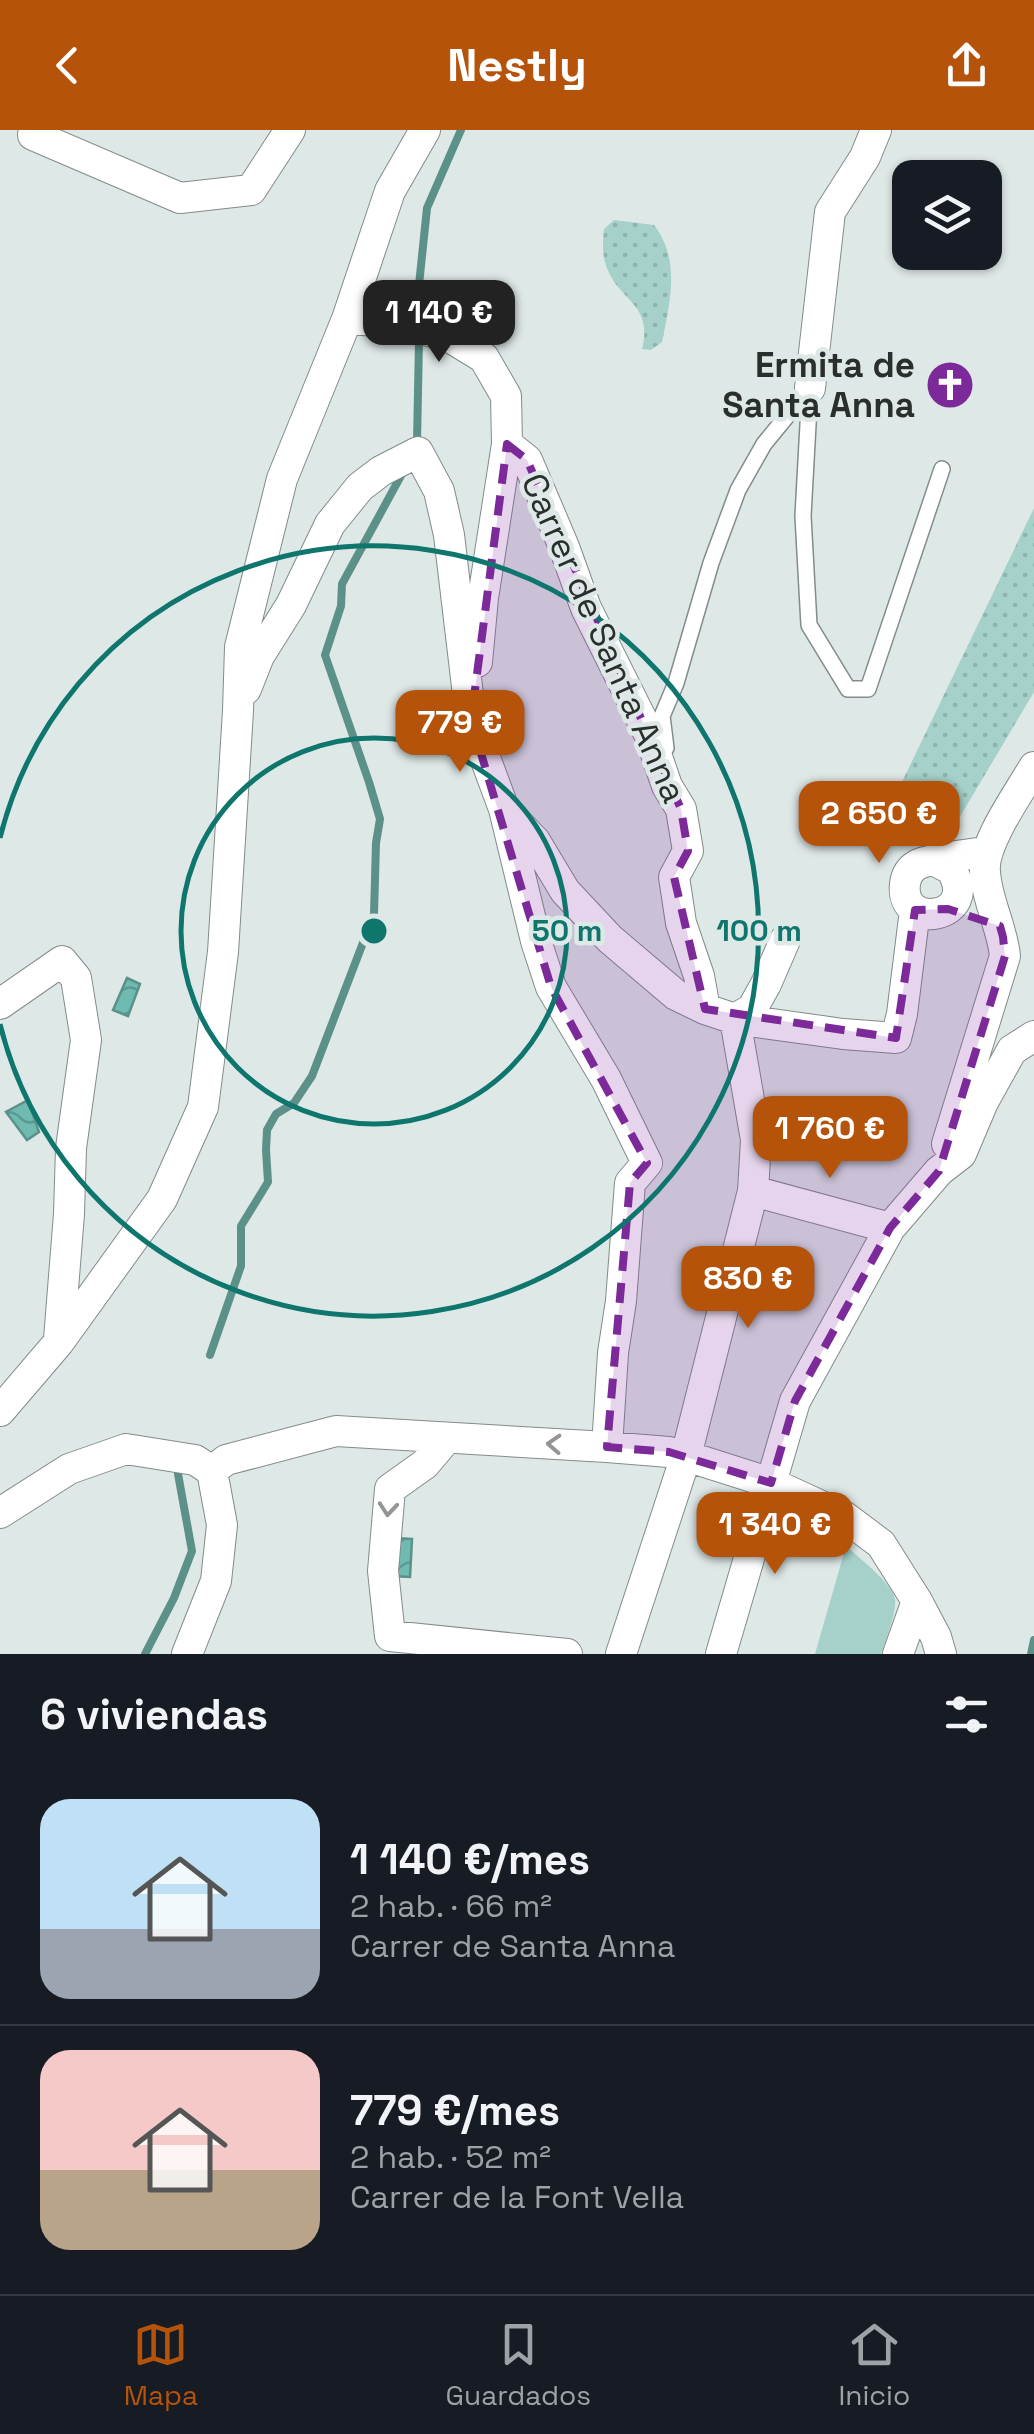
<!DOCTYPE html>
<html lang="es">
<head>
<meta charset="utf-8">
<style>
  body { margin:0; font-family:"Space Grotesk",sans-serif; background:#242831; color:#f1f3f6; height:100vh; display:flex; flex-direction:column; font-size:38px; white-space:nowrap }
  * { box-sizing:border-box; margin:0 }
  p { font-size:32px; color:#9ea1a6 }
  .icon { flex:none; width:55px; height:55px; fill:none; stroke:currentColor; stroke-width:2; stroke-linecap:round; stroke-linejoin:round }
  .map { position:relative; height:1524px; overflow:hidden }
  .details { display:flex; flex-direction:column; background:#171b24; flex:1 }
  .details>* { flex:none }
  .tools { position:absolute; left:892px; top:30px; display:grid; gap:20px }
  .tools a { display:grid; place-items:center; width:110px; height:110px; border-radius:20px; background:#171b24; box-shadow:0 2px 8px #0004; font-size:50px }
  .price { position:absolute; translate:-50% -85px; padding:0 22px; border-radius:20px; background:#b45309; color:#fff; font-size:32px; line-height:65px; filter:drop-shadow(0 2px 5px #0008) }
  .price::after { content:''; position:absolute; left:50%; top:60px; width:30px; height:22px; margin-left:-15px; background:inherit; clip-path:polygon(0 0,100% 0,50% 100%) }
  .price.active { background:#222; color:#fff }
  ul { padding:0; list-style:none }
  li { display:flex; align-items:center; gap:30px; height:250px; padding:0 40px }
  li+li { border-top:2px solid #363941 }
  li span { display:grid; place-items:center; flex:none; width:280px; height:200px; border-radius:30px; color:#555 }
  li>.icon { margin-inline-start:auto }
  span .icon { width:120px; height:120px; fill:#fffc; stroke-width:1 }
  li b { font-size:42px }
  h2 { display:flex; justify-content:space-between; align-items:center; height:120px; padding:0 40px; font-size:42px }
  header { display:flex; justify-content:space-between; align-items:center; height:130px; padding:0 40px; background:#b45309; color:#fff; font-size:45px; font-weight:700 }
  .tab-bar { display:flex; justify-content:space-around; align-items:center; height:140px; border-top:2px solid #363941; background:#171b24; font-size:28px; color:#9ea1a6 }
  .tab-bar a { display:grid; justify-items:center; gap:5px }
  .tab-bar .active { color:#b45309 }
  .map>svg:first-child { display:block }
  .park { fill:url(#park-dots) }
  .garden { fill:#a6d1ca }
  .water { fill:url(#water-waves); stroke:#5b9189; stroke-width:2.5 }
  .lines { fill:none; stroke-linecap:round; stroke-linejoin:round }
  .stream { stroke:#5b9189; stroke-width:8 }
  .lane-casing { stroke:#828c8a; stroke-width:18 }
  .street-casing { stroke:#828c8a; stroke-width:32 }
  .lane { stroke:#fff; stroke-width:15 }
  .street { stroke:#fff; stroke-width:30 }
  .oneway { stroke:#949696 }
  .marked { fill:#7c2a9a; fill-opacity:0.2; stroke:#7c2a9a; stroke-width:8; stroke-dasharray:20 12; stroke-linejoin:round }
  .ring { fill:none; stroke:#0f766e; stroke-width:5 }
  .labels { text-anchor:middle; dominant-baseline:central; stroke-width:9; stroke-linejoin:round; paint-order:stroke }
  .poi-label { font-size:35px; font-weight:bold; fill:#2a2e2d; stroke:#dee8e7; text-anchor:end }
  .street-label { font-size:35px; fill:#2a2e2d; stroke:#dee8e7 }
  .centre { fill:#0f766e; stroke:#dee8e7; stroke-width:5 }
  .ring-label { font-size:30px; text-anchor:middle; font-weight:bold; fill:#0f766e; stroke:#dee8e7; stroke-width:9; stroke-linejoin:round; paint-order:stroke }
</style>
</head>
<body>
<header><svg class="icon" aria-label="back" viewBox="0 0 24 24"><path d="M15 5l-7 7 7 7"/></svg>Nestly<svg class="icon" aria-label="share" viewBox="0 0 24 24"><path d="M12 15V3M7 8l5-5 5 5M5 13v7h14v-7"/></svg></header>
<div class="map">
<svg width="1034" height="1524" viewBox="0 0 1034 1524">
  <defs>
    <pattern id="park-dots" width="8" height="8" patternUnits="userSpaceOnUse" patternTransform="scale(2.5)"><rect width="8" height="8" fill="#a6d1ca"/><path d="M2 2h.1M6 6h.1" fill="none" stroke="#8fb4ae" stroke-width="1.8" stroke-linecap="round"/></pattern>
    <pattern id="water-waves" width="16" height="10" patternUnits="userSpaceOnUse" patternTransform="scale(2.5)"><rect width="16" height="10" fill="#70bbb1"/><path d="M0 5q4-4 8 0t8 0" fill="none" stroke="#5c9890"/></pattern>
  </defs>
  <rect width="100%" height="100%" fill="#dee8e7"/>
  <path class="park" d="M614 90 654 95C681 130 670 172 662 212L651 220 642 219C654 171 616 172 605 132 602 122 603 109 604 99Z
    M1034 378V562L958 690 906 710 889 679Z"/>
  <path class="garden" d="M846 1416C859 1428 892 1453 895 1469 897 1482 885 1511 881 1524H815Z"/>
  <path class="water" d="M127 848 140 854 128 886 113 880Z
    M28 970 39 1002 27 1010 6 982Z
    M395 1408 412 1409 410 1447 391 1446Z"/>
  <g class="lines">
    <path class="stream" d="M417 174 427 78 461 0
      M417 313 419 210
      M210 1225 241 1136V1096L268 1052 266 1020 267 1000 276 984 294 973 312 946 374 784 376 713 380 689 369 652 325 525 341 476 342 454 403 342
      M145 1524 174 1468 192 1421 178 1344
      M1031 1524 1034 1510"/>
    <g class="lane-casing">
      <path id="lane" d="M810 258 803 386 809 495 848 559H868L942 339
        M666 618 662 586 676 553 711 433 738 360 764 314 810 258"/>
    </g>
    <g class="street-casing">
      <path id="street" d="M34 0 33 5 180 68 251 60 290 0
        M347 189 394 192 448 206 484 228 506 266 507 314 483 468 477 532
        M810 258 830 82 865 27 876 0
        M507 314 527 330 564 417 586 478 650 606 667 656 681 679 688 721 674 747 681 793 699 846 705 879
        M246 559 259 526 291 475 330 394 360 357 381 341 418 322 439 361 449 405 471 590 504 679 536 811 551 857 606 949 647 1033 630 1053 621 1171 613 1223 607 1317
        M507 682 535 711 565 761 610 809 676 865 705 879 735 889 843 904 896 908 902 884 915 780
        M935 731 951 739C982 789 899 802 905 754 906 746 910 739 917 735 927 729 972 724 986 722
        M0 874 62 831 76 848 86 910 71 1018 69 1084 59 1209
        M735 889 752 879 766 854 785 810
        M947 1014 1005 826C1002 797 987 771 985 742 982 714 1019 663 1034 637
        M753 1061 890 1098
        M0 1281 59 1212 162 1069 203 977 223 822 238 581 240 517 282 349 347 189 390 61 425 0
        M447 1308 425 1334 390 1359 383 1441 390 1506 567 1524
        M212 1341 226 1330 336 1301 607 1317 669 1322 686 1326 771 1353 845 1387 881 1414 917 1471 936 1507 941 1524
        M0 1383 69 1339 126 1319 195 1330 212 1341 222 1395 216 1451 187 1524
        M621 1524 686 1326 753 1061 756 1010 735 889
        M721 1524 795 1271 890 1098 939 1041 961 1024 983 972 1012 920 1034 906
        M898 1524 917 1471"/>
    </g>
    <use href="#lane" class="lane"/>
    <use href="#street" class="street"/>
  </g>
  <defs><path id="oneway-chevron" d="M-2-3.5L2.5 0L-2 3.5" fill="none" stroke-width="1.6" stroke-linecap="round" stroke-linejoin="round" transform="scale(2.5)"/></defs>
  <g class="oneway">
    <use href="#oneway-chevron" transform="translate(554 1314) rotate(-177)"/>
    <use href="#oneway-chevron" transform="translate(388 1379) rotate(95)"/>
  </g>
  <path class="marked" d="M507 314 527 330 681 679 688 721 674 747 705 879 896 908 915 780 948 779 1000 796 1003 807 1005 826 939 1041 890 1098 795 1271 771 1353 669 1322 607 1317 630 1053 647 1033 551 857 471 590Z"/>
  <g class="ring">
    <circle cx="374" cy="801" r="193"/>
    <path d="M0 708A385 385 0 1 1 0 894"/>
  </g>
  <defs>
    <g id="church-disc" transform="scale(2.5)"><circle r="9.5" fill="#7c2a9a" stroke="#dee8e7"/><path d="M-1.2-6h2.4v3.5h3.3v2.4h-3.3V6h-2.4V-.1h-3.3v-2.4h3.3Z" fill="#fff"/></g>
  </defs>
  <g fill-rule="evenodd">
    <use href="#church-disc" x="950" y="255"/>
  </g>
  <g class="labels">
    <g class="poi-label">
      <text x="915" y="235">Ermita de<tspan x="915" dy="40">Santa Anna</tspan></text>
    </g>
    <g class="street-label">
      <text transform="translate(604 508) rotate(66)">Carrer de Santa Anna</text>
    </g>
  </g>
  <circle cx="374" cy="801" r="15" class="centre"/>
  <g class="ring-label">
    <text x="567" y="811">50 m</text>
    <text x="759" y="811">100 m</text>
  </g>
</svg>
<div class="tools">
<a><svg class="icon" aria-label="layers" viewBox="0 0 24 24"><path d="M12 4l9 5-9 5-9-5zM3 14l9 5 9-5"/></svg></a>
</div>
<b class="price active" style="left:439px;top:235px">1 140 €</b>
<b class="price" style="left:460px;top:645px">779 €</b>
<b class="price" style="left:879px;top:736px">2 650 €</b>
<b class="price" style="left:830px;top:1051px">1 760 €</b>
<b class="price" style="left:748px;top:1201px">830 €</b>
<b class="price" style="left:775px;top:1447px">1 340 €</b>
</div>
<section class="details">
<h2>6 viviendas<svg class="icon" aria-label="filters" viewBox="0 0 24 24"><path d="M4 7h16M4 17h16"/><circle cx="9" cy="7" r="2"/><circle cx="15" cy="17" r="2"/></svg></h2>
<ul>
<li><span style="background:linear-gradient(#bfe0f5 65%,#9aa5b1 0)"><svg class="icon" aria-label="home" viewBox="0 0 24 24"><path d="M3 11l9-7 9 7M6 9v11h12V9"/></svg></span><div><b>1 140 €/mes</b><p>2 hab. · 66 m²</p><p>Carrer de Santa Anna</p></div></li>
<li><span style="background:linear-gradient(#f6c9c9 60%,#b9a48a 0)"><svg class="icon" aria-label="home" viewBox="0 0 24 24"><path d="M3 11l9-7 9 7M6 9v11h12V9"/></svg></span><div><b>779 €/mes</b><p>2 hab. · 52 m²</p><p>Carrer de la Font Vella</p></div></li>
</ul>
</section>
<nav class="tab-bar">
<a class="active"><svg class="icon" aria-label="map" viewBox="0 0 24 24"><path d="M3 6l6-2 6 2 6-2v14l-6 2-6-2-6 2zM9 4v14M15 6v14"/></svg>Mapa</a>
<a><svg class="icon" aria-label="saved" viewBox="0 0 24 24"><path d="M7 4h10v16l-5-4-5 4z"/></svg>Guardados</a>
<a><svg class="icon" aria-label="home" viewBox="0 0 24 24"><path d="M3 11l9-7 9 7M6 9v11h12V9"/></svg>Inicio</a>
</nav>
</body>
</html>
